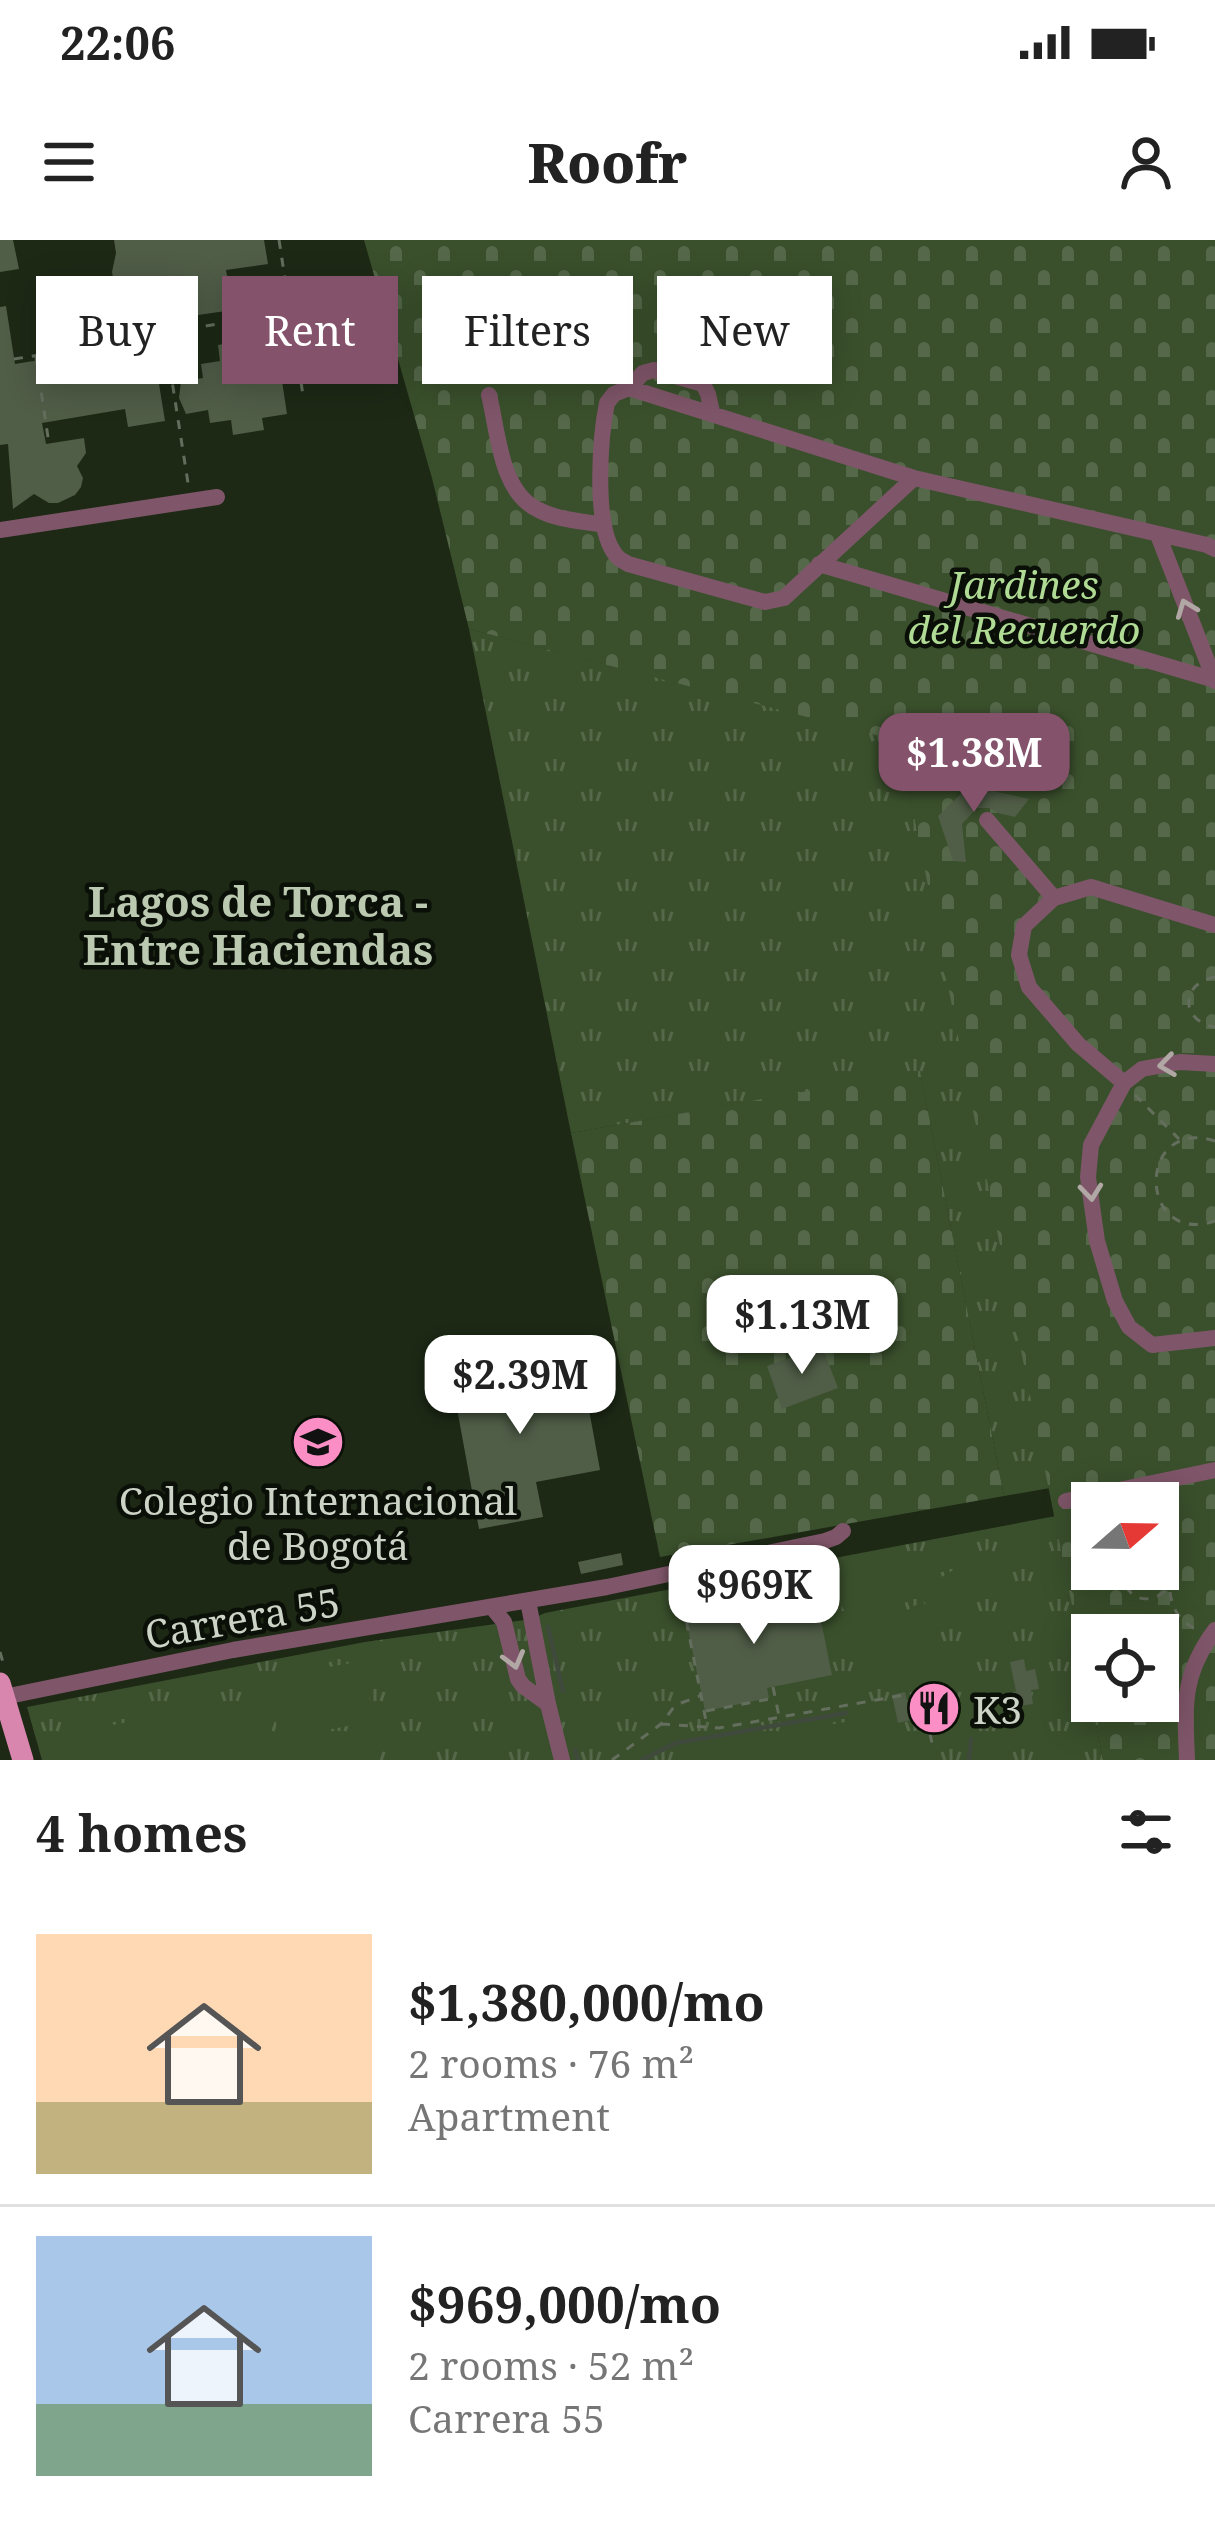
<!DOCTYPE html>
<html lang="en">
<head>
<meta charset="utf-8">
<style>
  body { margin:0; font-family:"Noto Serif",serif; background:#f6f6f6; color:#222; height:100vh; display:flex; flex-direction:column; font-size:45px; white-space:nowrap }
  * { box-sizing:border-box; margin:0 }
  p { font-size:39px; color:#767676 }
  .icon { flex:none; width:66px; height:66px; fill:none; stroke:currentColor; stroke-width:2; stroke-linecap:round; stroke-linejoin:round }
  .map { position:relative; height:1520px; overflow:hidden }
  .details { display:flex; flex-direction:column; background:#fff; flex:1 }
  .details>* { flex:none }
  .guide { position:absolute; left:36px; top:36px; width:1143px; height:108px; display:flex; gap:24px }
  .needle { width:78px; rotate:70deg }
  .fabs { position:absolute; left:1071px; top:1242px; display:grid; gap:24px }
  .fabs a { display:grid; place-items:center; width:108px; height:108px; border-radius:0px; background:#fff; box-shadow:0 6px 30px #0003; font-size:60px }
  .price { position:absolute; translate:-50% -102px; padding:0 27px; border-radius:24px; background:#fff; color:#222; font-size:39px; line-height:78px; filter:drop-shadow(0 3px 6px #0008) }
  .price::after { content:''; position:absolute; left:50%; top:72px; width:36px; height:27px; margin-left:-18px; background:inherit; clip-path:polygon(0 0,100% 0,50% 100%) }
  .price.active { background:#84536b; color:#fff }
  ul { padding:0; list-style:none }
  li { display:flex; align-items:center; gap:36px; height:300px; padding:0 36px }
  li+li { border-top:3px solid #e0e0e0 }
  li span { display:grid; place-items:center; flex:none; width:336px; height:240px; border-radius:0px; color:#555 }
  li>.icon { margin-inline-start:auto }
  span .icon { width:144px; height:144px; fill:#fffc; stroke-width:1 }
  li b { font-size:51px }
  h2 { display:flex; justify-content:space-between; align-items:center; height:144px; padding:0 36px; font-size:51px }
  .tag { padding:0 42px; border-radius:0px; background:#fff; box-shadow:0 6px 30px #0003; font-size:42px; line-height:108px }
  .tag.active { background:#84536b; color:#fff }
  .status { display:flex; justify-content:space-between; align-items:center; height:84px; padding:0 60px; background:#fff; direction:ltr }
  .status svg { height:33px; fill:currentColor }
  header { display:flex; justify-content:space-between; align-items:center; height:156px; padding:0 36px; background:#fff; font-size:54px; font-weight:800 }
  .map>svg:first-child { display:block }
  .grass { fill:url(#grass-tufts) }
  .cemetery { fill:url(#cemetery-stones); fill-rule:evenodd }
  .pitch { fill:#3a502c }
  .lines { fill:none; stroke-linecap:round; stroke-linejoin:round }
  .stream { stroke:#3f4a3c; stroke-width:4.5 }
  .building { fill:#505d47 }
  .path { stroke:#646e5d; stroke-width:3; stroke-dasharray:9 9; stroke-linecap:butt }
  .minor { stroke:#7f5669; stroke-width:16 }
  .major { stroke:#d986ae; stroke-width:21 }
  .path-bridge { stroke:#646e5d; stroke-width:3; stroke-dasharray:9 9; stroke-linecap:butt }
  .oneway { stroke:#b1a8a6 }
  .labels { text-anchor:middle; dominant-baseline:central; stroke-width:9; stroke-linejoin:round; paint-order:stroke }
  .park-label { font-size:39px; font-style:italic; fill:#b0db95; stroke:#0a1007 }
  .poi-label { font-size:39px; fill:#ccd4c7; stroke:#0a1007 }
  .street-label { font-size:39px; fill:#ccd4c7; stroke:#0a1007 }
  .neighbourhood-label { font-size:42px; font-weight:bold; fill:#bac9b0; stroke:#0a1007 }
</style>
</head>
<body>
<div class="status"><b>22:06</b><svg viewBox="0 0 49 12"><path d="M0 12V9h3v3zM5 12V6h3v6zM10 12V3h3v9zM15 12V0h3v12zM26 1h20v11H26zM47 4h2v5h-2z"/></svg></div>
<header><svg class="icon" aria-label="menu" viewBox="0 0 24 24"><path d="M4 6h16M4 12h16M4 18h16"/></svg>Roofr<svg class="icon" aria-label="person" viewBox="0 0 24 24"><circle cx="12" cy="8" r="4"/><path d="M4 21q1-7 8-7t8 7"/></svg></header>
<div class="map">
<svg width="1215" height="1520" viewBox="0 0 1215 1520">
  <defs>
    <pattern id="grass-tufts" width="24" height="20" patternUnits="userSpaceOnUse" patternTransform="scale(3)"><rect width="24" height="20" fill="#3a502c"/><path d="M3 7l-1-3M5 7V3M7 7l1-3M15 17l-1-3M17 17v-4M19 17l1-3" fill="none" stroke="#556849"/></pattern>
    <pattern id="cemetery-stones" width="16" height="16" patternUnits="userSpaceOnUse" patternTransform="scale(3)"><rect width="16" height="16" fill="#3a502c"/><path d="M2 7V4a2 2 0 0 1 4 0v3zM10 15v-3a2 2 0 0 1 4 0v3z" fill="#556849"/></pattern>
  </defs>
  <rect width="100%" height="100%" fill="#1d2915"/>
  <path class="grass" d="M469 389 899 500 1050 1248 1004 1256 920 832 571 893Z
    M1056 1276 1103 1520H42L27 1467 365 1402 532 1379 545 1373Z"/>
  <path class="cemetery" d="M364 0H1215V1520H1103L899 501 469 389 432 238ZM1092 1263H1158V1329H1092ZM1092 1395H1158V1461H1092Z
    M920 831 1004 1256 660 1317 571 893Z"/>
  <path class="pitch" d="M346 86 350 114 306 120 302 91Z
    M990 1308 1009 1339 953 1372 935 1341Z
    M900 1313 922 1353 856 1391 833 1351Z
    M923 1361 941 1396 879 1431 860 1397Z
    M936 1404 951 1429 908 1453 894 1428Z
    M362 1421 374 1481 279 1499 268 1438Z
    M266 1458 277 1520H59L55 1495Z
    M885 1475 893 1520H683L681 1511Z
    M375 1490 380 1520H283L280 1508Z"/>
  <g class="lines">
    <path class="stream" d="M548 1387 563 1451
      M575 1510 578 1520
      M642 1520 676 1503 846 1473
      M969 1520 971 1499"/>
  </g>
  <path class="building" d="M0 0H13L19 29 0 32Z
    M114 0H264L268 24 226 30 233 70 191 76 189 58 169 75 155 78 153 68 140 70 131 57 123 64 117 60 112 32 116 13Z
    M6 66 15 124 138 104 154 113 165 181 128 187 125 169 42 183 46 204 84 198 86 213 77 226 83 238 81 247 75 255 58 263H49L34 254 13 269 8 204 0 205V67Z
    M235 102 237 116 274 110 276 122 292 119 295 139 282 141 287 174 262 178 264 190 233 195 231 180 210 183 208 170 186 174 179 158 181 141 203 138 201 124 220 121 218 105Z
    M969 546 1029 559 1015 577 998 573 990 568H977L962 584 966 622 953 621 938 576Z
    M822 1106 838 1148 782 1169 767 1126Z
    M513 1118 518 1142 582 1131 600 1230 536 1242 543 1277 479 1289 450 1130Z
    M621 1313 623 1325 581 1334 578 1322Z
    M749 1352 752 1369 816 1356 832 1435 767 1448 769 1458 705 1471 683 1365Z
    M1024 1419 1026 1431 1035 1429 1039 1449 1031 1450 1033 1464 1019 1466 1010 1422Z
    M905 1452 907 1460 914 1458 915 1464 940 1459 943 1473 898 1483 892 1455Z"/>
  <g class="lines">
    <path class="path" d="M279 0 303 155
      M163 79 183 83 186 89V97L174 107 159 109 143 102 142 94 149 85Z
      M188 89 290 72
      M167 109 188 243
      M36 117 49 204
      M14 119 142 99
      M1215 737C1180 743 1180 781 1215 787
      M1135 855 1179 899
      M1215 901C1136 876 1137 1007 1215 981
      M1122 1329C1126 1390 1206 1344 1158 1310
      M1170 1352C1172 1370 1181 1382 1197 1390
      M683 1364 707 1486
      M757 1366V1368
      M0 1412 4 1426
      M773 1447 779 1476
      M706 1471 775 1458
      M661 1484 719 1488 921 1452 932 1503
      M612 1520 661 1484 674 1467 681 1463"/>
    <path class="minor" d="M629 148 914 238 1207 305 1215 309
      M489 155C498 191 500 251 537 269 556 280 582 281 604 285
      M712 172 708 154 703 144 654 130 643 133 629 148 614 154 607 163C600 197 594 281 613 311 618 319 620 319 628 324L765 362 784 358 914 238
      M0 290 217 257
      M1158 295 1215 441
      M819 324 1215 440
      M987 580 1054 658
      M1215 824 1180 822 1142 829 1124 843 1091 905 1088 937 1097 1001 1115 1061 1129 1087 1152 1105 1215 1098
      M1124 843 1078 804 1029 747 1019 715 1024 686 1054 658 1091 647 1215 685
      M1066 1261 1215 1230
      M528 1361 548 1464 562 1520
      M492 1367 504 1382 518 1439 523 1446 548 1464
      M4 1457 233 1410 607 1347 825 1301 836 1297 843 1291
      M1187 1520C1185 1466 1181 1436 1215 1390"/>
    <path class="major" d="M0 1443 23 1520"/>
    <path class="path-bridge" d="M681 1463 702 1455"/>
  </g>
  <defs><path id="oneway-chevron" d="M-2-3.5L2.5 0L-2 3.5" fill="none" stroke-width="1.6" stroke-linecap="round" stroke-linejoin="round" transform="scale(3)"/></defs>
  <g class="oneway">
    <use href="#oneway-chevron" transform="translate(1186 368) rotate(-111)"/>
    <use href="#oneway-chevron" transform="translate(1167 825) rotate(172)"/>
    <use href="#oneway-chevron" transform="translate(1091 952) rotate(84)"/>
    <use href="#oneway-chevron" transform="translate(514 1420) rotate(75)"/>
  </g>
  <defs>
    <g id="school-disc" transform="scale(2.7)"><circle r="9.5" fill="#fb8fc5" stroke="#0a1007"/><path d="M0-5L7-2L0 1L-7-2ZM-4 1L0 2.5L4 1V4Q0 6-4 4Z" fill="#111"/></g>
    <g id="restaurant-disc" transform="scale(2.7)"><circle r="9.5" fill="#fb8fc5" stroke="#0a1007"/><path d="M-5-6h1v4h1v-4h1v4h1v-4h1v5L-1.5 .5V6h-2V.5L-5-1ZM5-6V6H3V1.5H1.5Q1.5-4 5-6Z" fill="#111"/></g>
  </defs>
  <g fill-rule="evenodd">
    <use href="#school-disc" x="318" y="1202"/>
    <use href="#restaurant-disc" x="934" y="1468"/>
  </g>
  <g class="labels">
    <g class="park-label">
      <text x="1024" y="343">Jardines<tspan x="1024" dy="45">del Recuerdo</tspan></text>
    </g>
    <g class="poi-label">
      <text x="318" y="1259">Colegio Internacional<tspan x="318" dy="45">de Bogotá</tspan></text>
      <text x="973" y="1468" text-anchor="start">K3</text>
    </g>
    <g class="street-label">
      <text transform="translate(242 1377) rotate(-10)">Carrera 55</text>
    </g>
    <g class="neighbourhood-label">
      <text x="258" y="660">Lagos de Torca -<tspan x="258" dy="48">Entre Haciendas</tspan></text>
    </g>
  </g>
</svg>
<div class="fabs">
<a><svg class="needle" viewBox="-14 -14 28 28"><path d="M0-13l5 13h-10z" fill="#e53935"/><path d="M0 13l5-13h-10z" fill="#767676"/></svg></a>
<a><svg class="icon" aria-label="locate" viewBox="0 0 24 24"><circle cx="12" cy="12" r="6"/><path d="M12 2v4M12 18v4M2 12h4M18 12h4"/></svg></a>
</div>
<b class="price active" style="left:974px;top:575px">$1.38M</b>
<b class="price" style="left:802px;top:1137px">$1.13M</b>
<b class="price" style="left:520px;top:1197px">$2.39M</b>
<b class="price" style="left:754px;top:1407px">$969K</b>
<div class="guide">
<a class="tag">Buy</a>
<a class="tag active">Rent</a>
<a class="tag">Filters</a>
<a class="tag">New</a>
</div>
</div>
<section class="details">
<h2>4 homes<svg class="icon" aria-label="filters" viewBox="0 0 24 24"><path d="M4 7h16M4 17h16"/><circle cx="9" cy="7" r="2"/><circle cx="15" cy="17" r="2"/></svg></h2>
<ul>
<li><span style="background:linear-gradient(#ffd9b3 70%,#c2b280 0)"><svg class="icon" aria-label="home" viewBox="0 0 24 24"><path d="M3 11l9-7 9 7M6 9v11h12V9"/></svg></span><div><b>$1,380,000/mo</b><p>2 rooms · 76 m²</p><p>Apartment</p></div></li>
<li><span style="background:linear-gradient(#a9c7e8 70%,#7fa58c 0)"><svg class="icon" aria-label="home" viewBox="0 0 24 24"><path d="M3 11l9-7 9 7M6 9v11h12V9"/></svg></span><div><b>$969,000/mo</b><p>2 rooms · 52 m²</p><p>Carrera 55</p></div></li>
</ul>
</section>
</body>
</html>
